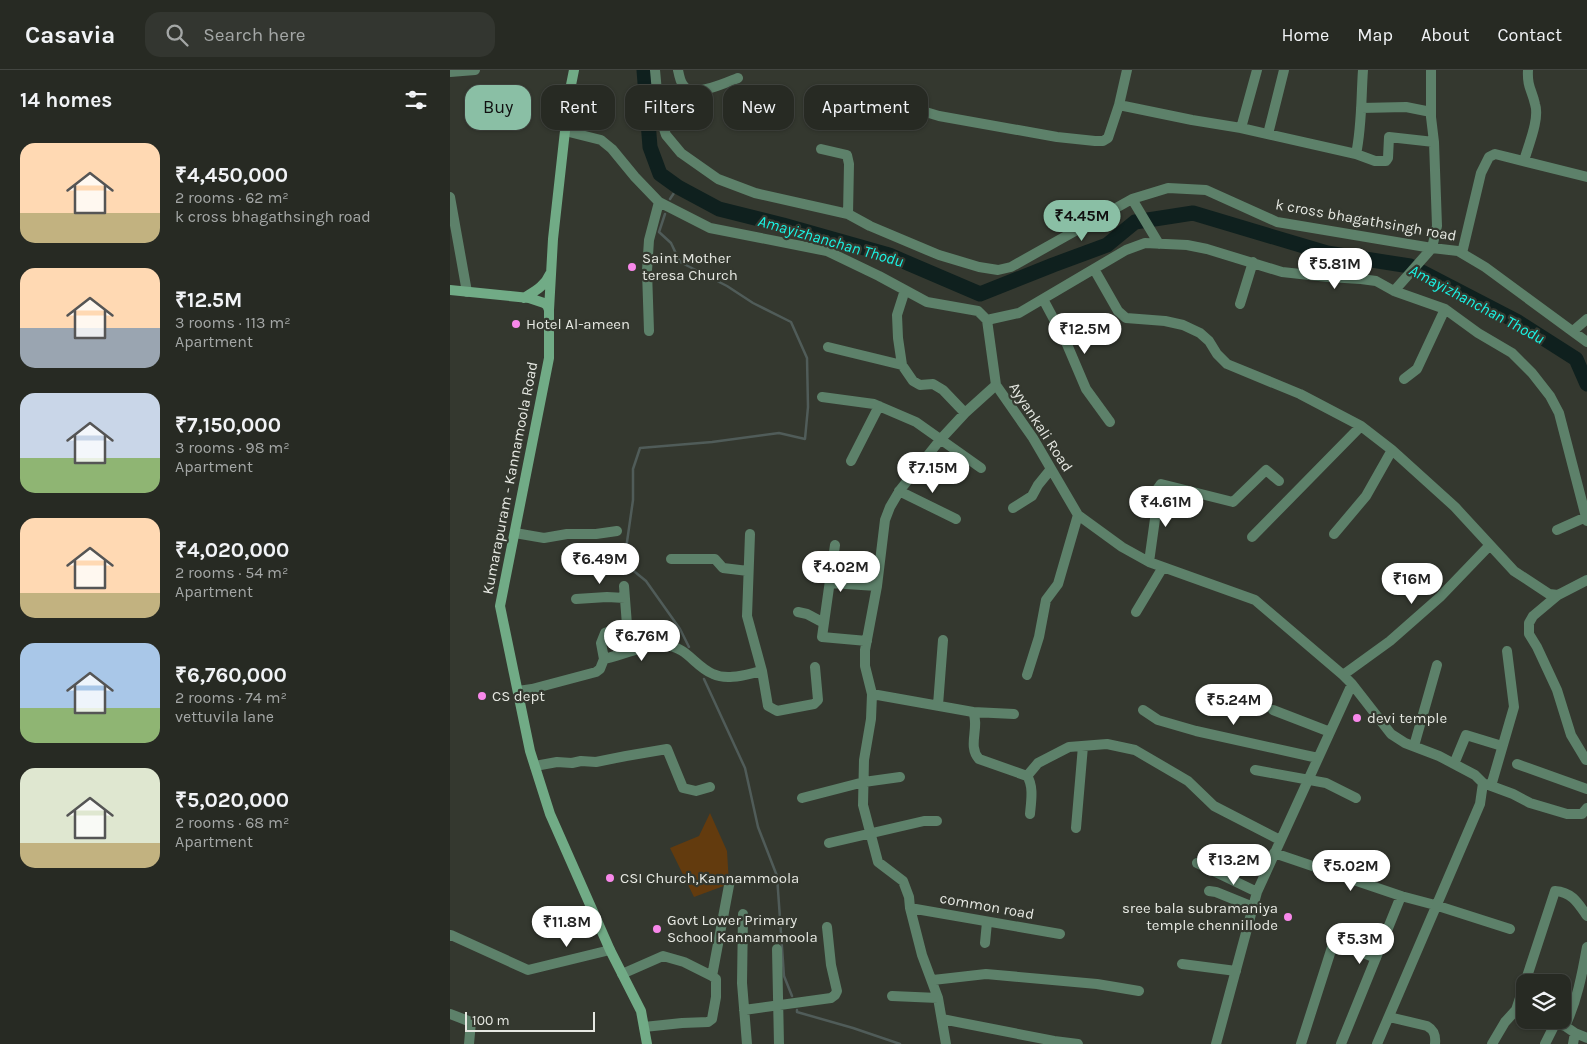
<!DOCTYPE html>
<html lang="en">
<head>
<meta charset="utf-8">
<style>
  body { margin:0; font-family:Karla,sans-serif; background:#333630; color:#f1f3f6; height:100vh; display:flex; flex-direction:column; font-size:19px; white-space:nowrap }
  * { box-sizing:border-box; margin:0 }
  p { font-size:16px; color:#a4a7a6 }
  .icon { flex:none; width:28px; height:28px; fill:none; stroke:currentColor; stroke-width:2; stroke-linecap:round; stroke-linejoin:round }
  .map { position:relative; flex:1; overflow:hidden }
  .panel { display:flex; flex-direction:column; background:#272a23; width:450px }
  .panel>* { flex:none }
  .guide { position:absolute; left:15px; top:15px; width:475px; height:45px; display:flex; gap:10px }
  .controls { position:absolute; left:1066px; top:904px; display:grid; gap:10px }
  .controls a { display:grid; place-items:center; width:55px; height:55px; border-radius:10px; background:#272a23; box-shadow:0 1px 4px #0004,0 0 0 1px #434641; font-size:25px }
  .scale { position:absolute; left:15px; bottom:12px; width:130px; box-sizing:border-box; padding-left:5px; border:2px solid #e6e8e2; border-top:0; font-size:14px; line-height:18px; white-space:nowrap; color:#e6e8e2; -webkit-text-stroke:4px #34382f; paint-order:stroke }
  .price { position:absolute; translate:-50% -42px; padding:0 11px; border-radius:18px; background:#fff; color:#222; font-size:16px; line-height:32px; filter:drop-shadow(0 1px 2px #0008) }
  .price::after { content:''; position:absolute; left:50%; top:30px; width:15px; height:11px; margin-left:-8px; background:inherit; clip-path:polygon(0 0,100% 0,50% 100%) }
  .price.on { background:#8abfa5; color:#111 }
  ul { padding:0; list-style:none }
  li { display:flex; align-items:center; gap:15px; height:125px; padding:0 20px }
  li span { display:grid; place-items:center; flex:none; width:140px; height:100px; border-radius:15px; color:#555 }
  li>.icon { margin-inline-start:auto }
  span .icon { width:60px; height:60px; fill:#fffc; stroke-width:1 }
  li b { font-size:21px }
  h2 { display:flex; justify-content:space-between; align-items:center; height:60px; padding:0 20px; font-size:21px }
  .chip { padding:0 18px; border-radius:15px; background:#272a23; box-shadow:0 1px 4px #0004,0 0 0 1px #434641; font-size:18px; line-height:45px }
  .chip.on { background:#8abfa5; color:#111 }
  header { display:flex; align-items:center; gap:30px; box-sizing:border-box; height:70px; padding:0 25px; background:#272a23; border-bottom:1px solid #434641 }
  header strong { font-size:24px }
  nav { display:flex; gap:28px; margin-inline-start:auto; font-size:18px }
  .search { width:350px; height:45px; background:#333630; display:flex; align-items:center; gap:12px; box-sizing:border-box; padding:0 18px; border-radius:15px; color:#a4a7a6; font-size:19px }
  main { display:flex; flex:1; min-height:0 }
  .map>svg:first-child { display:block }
  .green { fill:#633b0e }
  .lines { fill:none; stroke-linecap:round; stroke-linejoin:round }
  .stream { stroke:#505c59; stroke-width:2.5 }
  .river { stroke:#0f201e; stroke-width:15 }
  .street { stroke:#5d816a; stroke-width:10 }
  .secondary { stroke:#71ab86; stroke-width:10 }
  .poi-dot { fill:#f888ea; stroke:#34382f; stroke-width:2 }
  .labels { text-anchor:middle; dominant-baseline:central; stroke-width:4.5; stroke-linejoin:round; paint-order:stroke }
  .street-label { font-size:15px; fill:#e6e8e2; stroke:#34382f }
  .poi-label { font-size:15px; fill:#e6e8e2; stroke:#34382f; text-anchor:start }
  .water-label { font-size:16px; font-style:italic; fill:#1af4e5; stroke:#34382f }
</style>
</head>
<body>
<header>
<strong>Casavia</strong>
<div class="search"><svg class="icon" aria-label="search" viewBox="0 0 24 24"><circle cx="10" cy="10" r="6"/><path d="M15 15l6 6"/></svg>Search here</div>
<nav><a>Home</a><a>Map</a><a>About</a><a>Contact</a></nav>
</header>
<main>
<section class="panel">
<h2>14 homes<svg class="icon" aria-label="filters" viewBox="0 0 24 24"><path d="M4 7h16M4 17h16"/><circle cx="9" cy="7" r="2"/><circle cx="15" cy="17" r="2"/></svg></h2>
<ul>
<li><span style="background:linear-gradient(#ffd9b3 70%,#c2b280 0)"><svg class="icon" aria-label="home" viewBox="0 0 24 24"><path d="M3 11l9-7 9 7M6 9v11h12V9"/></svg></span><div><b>₹4,450,000</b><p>2 rooms · 62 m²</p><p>k cross bhagathsingh road</p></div></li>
<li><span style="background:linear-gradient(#ffd9b3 60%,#9aa5b1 0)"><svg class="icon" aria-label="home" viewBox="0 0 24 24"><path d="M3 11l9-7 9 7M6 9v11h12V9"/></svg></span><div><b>₹12.5M</b><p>3 rooms · 113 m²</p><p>Apartment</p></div></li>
<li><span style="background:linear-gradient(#c9d6e8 65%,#8fb573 0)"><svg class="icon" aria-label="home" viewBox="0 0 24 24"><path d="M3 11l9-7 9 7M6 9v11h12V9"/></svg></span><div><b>₹7,150,000</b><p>3 rooms · 98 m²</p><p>Apartment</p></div></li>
<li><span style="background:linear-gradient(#ffd9b3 75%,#c2b280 0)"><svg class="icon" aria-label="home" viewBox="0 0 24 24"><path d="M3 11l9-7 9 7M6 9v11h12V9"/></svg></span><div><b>₹4,020,000</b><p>2 rooms · 54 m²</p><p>Apartment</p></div></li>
<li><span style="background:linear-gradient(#a9c7e8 65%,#8fb573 0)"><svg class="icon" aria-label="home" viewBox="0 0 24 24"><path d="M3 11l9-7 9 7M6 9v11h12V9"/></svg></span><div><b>₹6,760,000</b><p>2 rooms · 74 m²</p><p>vettuvila lane</p></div></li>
<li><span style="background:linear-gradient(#dfe7d0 75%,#c2b280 0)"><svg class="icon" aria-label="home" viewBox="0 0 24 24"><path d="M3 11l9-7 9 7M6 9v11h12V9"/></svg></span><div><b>₹5,020,000</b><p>2 rooms · 68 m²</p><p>Apartment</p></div></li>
</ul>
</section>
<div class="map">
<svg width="1137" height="974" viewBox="0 0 1137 974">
  <rect width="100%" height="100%" fill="#34382f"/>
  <path class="green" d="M260 743 277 781 279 814 244 827 220 778 249 766Z"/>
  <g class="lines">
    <path class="stream" d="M220 129 228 117
      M215 144 209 162 221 173 230 192 277 216 303 233 341 252 357 288 358 337 355 369 329 363 262 372 190 378 183 399V430L174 493 196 511 230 559 239 577
      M254 609 295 698 308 757 327 806 334 906 342 926
      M347 940V942L403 958 450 974"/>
    <path class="river" d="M194 0 200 77 210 104 228 117 269 139 333 155 439 185 530 224 603 195 657 175 685 152 743 143 877 183 960 196 1068 252 1126 289 1137 314"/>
    <path class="street" d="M205 0 209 44 216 65 231 83 268 109 305 123 398 144 420 156 489 185 529 197 548 200 561 197 682 129 718 118 756 120 827 152 982 178 1008 181 1035 197 1137 272
      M228 0C229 5 230 11 233 15 242 29 275 13 288 8
      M677 0 669 35 742 50 791 58 906 84 925 91H936L938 88 939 67 984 72
      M0 2 25 0
      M416 34 469 40 489 46 607 67 645 71H653L658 68 669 35
      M911 38 956 37 981 42
      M791 58 807 0
      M115 61 151 70 162 79 185 107 209 132 260 158 377 181 429 206 477 232 528 241 537 250 546 315 583 368 628 445 672 477 699 492 805 530 893 605 902 614 941 664 955 673 989 686 1025 705 1033 713 1030 734 927 974
      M818 64 834 0
      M371 79 397 85 399 94 398 144
      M906 84C912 56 911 28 913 0
      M1074 91C1078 76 1090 49 1085 34 1082 20 1077 17 1078 0
      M0 127 17 222
      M682 129 709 174
      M1012 183 1031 103 1039 87 1045 84 1137 107
      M644 199 668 241 676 248 715 251 733 255 750 263 759 271 767 284 777 294 850 324 911 356 942 380 1005 437 1064 501 1099 524 1108 525 1137 510
      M944 221 982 178 987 156 984 72 981 47V0
      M593 229 616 272 636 319 660 352
      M790 234 803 192
      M537 250 569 243 676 180 695 173 737 175 757 179 832 202 878 207 911 209 926 211 944 221 995 239 1028 263 1062 283 1082 303 1100 326 1109 343 1137 451
      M199 261 197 201 199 170 209 132
      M1123 261 1137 249
      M378 277 452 295 463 311 470 315 483 314 493 320 515 343
      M452 295 448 268 447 245 455 220
      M954 309 967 299 995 239
      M372 327 424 334 466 352 531 398
      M401 391 429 336
      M449 421 506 449
      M563 438 582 426 588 415 601 399
      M1107 460 1136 447
      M65 463 94 468 117 464H146L167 461
      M300 464 297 546 312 601 318 636 327 641 364 634 368 630 365 597
      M884 464 916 426 942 380
      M802 467 911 356
      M385 475 372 567 417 571
      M221 489H265L273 498 298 501
      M699 492 705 449 706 421 711 414 783 432 816 400 829 411
      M380 513 427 516
      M1108 525 1083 546 1079 553V564L1087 577 1107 620 1121 665 1136 690
      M126 529 157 527 175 528
      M348 542 357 544 374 553
      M686 542 713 497
      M154 589 151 573 155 563 177 555 174 516
      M577 605 589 567 596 530 608 514 628 445
      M893 605 940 571 990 527 1039 476
      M68 621 82 619 146 602 150 599 154 589C168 586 202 573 214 575 238 577 244 596 263 604 278 611 297 604 312 601
      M422 624 523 642C530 657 517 676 529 689L577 706C584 716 581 732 580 744
      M488 635 493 570
      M693 640 708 650 746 661 868 688
      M823 640 880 662
      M523 642 564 644
      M964 676 987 595
      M1004 694 1016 665 1052 676
      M1067 694 1137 719
      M85 696 107 692 122 693 131 691 146 692 176 686 217 679 233 718 246 721 260 717
      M805 700 876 713 906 728
      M577 706 588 693 619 677 657 674 685 680 738 711 764 736 830 770
      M1036 714 1063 724 1080 733 1117 744H1132L1137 738
      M1041 716 1064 637 1057 581
      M352 728 414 712 450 707
      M626 758 633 676
      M379 773 474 751H487
      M824 783 951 826 985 835 1060 859
      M747 793 807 822
      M759 821 766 822 803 837
      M460 838 610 864
      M293 844 292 913 297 974
      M0 866 1 865 78 900 160 880
      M535 873 537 852
      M327 879 329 974
      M732 894 786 901
      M172 904 213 886 234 892 262 906 280 810
      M483 910 536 904 647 914 689 921
      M442 926 488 928
      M294 940 381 928 385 925 387 921 381 895 377 857
      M1075 943 1066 940 1105 821C1122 822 1128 833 1137 846
      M0 944 21 952 19 974
      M939 947 977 956C984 960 986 965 985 974
      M492 949 604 971 628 974
      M1094 950 1115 956 1125 963 1123 974
      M1115 956C1127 931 1132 905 1137 877
      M194 957 232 953 258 952 262 949 266 927V909L262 906
      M1125 963 1137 968
      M496 974 488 928 472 885 460 838 459 827 453 811 428 792 413 735 414 690 421 649 422 624 415 596V580L427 516 435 450 440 437 450 420 490 370 515 343 546 315
      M766 974 807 822 902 614
      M851 974 884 871 926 888
      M891 974 951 826
      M1042 974 1055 952 1066 940
      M1095 974 1105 954"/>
    <path class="secondary" d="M124 0 119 25 103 169 99 240V288L50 536 80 681 100 744 160 880 191 941 197 974
      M0 220 79 228 94 233 97 235 99 240
      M74 228C85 221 95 216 100 204"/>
  </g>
  <g class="poi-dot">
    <circle cx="182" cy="197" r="5"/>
    <circle cx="66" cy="254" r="5"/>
    <circle cx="32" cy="626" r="5"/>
    <circle cx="907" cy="648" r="5"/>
    <circle cx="160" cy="808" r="5"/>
    <circle cx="838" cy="847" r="5"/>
    <circle cx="207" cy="859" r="5"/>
  </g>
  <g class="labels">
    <g class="street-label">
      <text transform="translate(916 150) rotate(10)">k cross bhagathsingh road</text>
      <text transform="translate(591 357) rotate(57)">Ayyankali Road</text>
      <text transform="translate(60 408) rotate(-79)">Kumarapuram - Kannamoola Road</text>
      <text transform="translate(537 836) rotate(10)">common road</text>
    </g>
    <g class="poi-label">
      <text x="192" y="188">Saint Mother<tspan x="192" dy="17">teresa Church</tspan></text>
      <text x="76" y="254">Hotel Al-ameen</text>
      <text x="42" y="626">CS dept</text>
      <text x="917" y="648">devi temple</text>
      <text x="170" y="808">CSI Church,Kannammoola</text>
      <text x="828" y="838" text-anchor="end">sree bala subramaniya<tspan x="828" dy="17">temple chennillode</tspan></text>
      <text x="217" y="850">Govt Lower Primary<tspan x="217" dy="17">School Kannammoola</tspan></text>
    </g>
    <g class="water-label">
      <text transform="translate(381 171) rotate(16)">Amayizhanchan Thodu</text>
      <text transform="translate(1027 234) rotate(28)">Amayizhanchan Thodu</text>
    </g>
  </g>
</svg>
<div class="controls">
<a><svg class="icon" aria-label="layers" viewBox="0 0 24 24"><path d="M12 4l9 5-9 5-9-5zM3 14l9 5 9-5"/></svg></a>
</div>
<div class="scale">100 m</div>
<b class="price on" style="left:632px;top:172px">₹4.45M</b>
<b class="price" style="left:885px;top:220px">₹5.81M</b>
<b class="price" style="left:635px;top:285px">₹12.5M</b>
<b class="price" style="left:483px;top:424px">₹7.15M</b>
<b class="price" style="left:716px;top:458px">₹4.61M</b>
<b class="price" style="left:150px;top:515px">₹6.49M</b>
<b class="price" style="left:391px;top:523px">₹4.02M</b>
<b class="price" style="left:962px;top:535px">₹16M</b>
<b class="price" style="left:192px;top:592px">₹6.76M</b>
<b class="price" style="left:784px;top:656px">₹5.24M</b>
<b class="price" style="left:784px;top:816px">₹13.2M</b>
<b class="price" style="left:901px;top:822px">₹5.02M</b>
<b class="price" style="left:117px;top:878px">₹11.8M</b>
<b class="price" style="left:910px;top:895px">₹5.3M</b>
<div class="guide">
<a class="chip on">Buy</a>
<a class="chip">Rent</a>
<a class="chip">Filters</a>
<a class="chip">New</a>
<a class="chip">Apartment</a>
</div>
</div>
</main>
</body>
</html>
